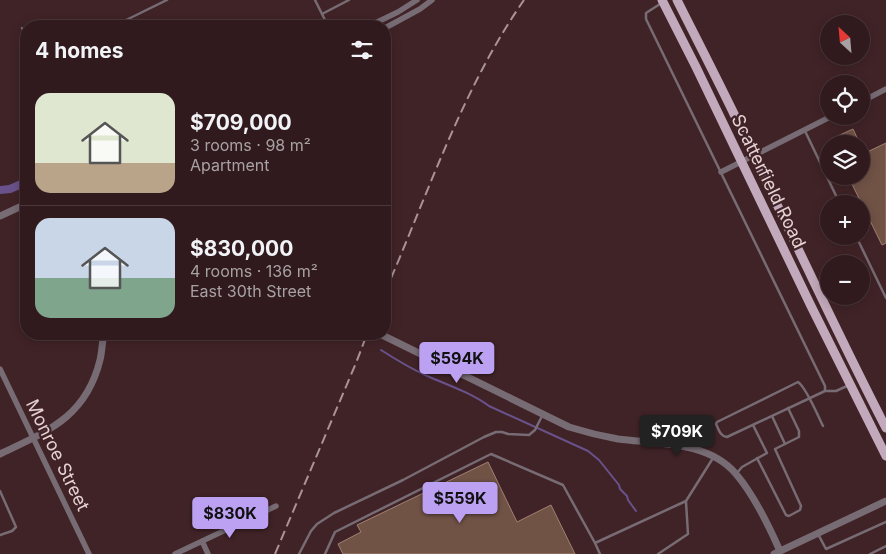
<!DOCTYPE html>
<html lang="en">
<head>
<meta charset="utf-8">
<style>
  body { margin:0; font-family:Inter,sans-serif; background:#382326; color:#f1f3f6; height:100vh; display:flex; flex-direction:column; font-size:19px; white-space:nowrap }
  * { box-sizing:border-box; margin:0 }
  p { font-size:16px; color:#a8a1a4 }
  .icon { flex:none; width:28px; height:28px; fill:none; stroke:currentColor; stroke-width:2; stroke-linecap:round; stroke-linejoin:round }
  .map { position:relative; flex:1; overflow:hidden }
  .panel { position:absolute; left:20px; top:20px; width:371px; height:320px; display:flex; flex-direction:column; background:#301a1d; border-radius:20px; box-shadow:0 2px 12px #0003,0 0 0 1px #4b383b }
  .panel>* { flex:none }
  .needle { width:32px; rotate:334deg }
  .fabs { position:absolute; left:820px; top:15px; display:grid; gap:10px }
  .fabs a { display:grid; place-items:center; width:50px; height:50px; border-radius:50%; background:#301a1d; box-shadow:0 2px 12px #0003,0 0 0 1px #4b383b; font-size:25px }
  .price { position:absolute; translate:-50% -42px; padding:0 11px; border-radius:5px; background:#bca0f2; color:#111; font-size:16px; line-height:32px; filter:drop-shadow(0 1px 2px #0008) }
  .price::after { content:''; position:absolute; left:50%; top:30px; width:15px; height:11px; margin-left:-8px; background:inherit; clip-path:polygon(0 0,100% 0,50% 100%) }
  .price.on { background:#222; color:#fff }
  ul { padding:0; list-style:none }
  li { display:flex; align-items:center; gap:15px; height:125px; padding:0 15px }
  li+li { border-top:1px solid #4b383b }
  li span { display:grid; place-items:center; flex:none; width:140px; height:100px; border-radius:15px; color:#555 }
  li>.icon { margin-inline-start:auto }
  span .icon { width:60px; height:60px; fill:#fffc; stroke-width:1 }
  li b { font-size:21px }
  h2 { display:flex; justify-content:space-between; align-items:center; height:60px; padding:0 15px; font-size:21px }
  .map>svg:first-child { display:block }
  .lines { fill:none; stroke-linecap:round; stroke-linejoin:round }
  .stream { stroke:#69528b; stroke-width:2 }
  .canal { stroke:#69528b; stroke-width:8 }
  .building { fill:#715346; stroke:#a18173 }
  .service { stroke:#776b74; stroke-width:2.5 }
  .minor { stroke:#776b74; stroke-width:5.5 }
  .tertiary { stroke:#776b74; stroke-width:7 }
  .primary { stroke:#c2a9bb; stroke-width:9 }
  .rail { stroke:#aa9396; stroke-width:2; stroke-dasharray:10 5; stroke-linecap:butt }
  .labels { text-anchor:middle; dominant-baseline:central; stroke-width:4.5; stroke-linejoin:round; paint-order:stroke }
  .street-label { font-size:18px; fill:#e6d2d4; stroke:#402327 }
</style>
</head>
<body>
<div class="map">
<svg width="886" height="554" viewBox="0 0 886 554">
  <rect width="100%" height="100%" fill="#402327"/>
  <g class="lines">
    <path class="stream" d="M347 334 354 338
      M381 350C395 359 410 368 425 375 447 385 470 392 489 406L588 451 599 460 619 485 620 489 627 496 628 500 636 511"/>
    <path class="canal" d="M0 190 10 189 26 182"/>
  </g>
  <path class="building" d="M853 129 860 144H833L831 139Z
    M886 143V243L882 245 848 176H861V145L865 153Z
    M488 462 517 522 551 505 575 554H343L338 544 361 532 357 525Z"/>
  <g class="lines">
    <path class="service" d="M315 0 328 26
      M660 4 646 13V19L825 386V391
      M322 14 349 0
      M114 26 167 0
      M22 28 26 36
      M805 131 840 204
      M856 236 886 298
      M772 416 785 444
      M823 426C818 416 806 387 798 382L717 422 716 424C719 430 720 436 727 437L825 391H836L847 386
      M757 458 786 515 789 516 800 510 801 506 775 449 799 437V431L788 408
      M736 474 742 467 767 453 753 425
      M0 491 16 527 12 531 0 535
      M818 534 826 549 886 522
      M595 543 600 554
      M299 554 311 531 317 524 334 513 403 480 484 437 496 432H502L508 434 529 435 535 430 542 416
      M325 554 335 532 491 454 563 485 595 543 686 501 713 458
      M658 554 688 534 686 502
      M870 554 886 546"/>
    <path class="minor" d="M369 26 398 12 417 0
      M385 28 420 9 432 0
      M861 102 886 89
      M721 172 832 116
      M0 369 89 554
      M202 541 208 554
      M175 554 276 506"/>
    <path class="tertiary" d="M0 216 26 204
      M380 334 569 427C585 432 601 436 618 439 657 444 708 441 736 474 754 495 769 526 780 551
      M0 454C48 431 86 417 100 360 102 352 102 343 104 334
      M774 554 886 501"/>
    <path class="primary" d="M662 0 696 67 811 306 886 456
      M677 0C700 46 724 92 746 139 792 236 837 333 886 428"/>
    <path class="rail" d="M385 292C428 194 462 89 524 0
      M275 554 356 363 367 334"/>
  </g>
  <g class="labels">
    <g class="street-label">
      <text transform="translate(769 181) rotate(64)">Scatterfield Road</text>
      <text transform="translate(58 455) rotate(64)">Monroe Street</text>
    </g>
  </g>
</svg>
<div class="fabs">
<a><svg class="needle" viewBox="-14 -14 28 28"><path d="M0-13l5 13h-10z" fill="#e53935"/><path d="M0 13l5-13h-10z" fill="#a8a1a4"/></svg></a>
<a><svg class="icon" aria-label="locate" viewBox="0 0 24 24"><circle cx="12" cy="12" r="6"/><path d="M12 2v4M12 18v4M2 12h4M18 12h4"/></svg></a>
<a><svg class="icon" aria-label="layers" viewBox="0 0 24 24"><path d="M12 4l9 5-9 5-9-5zM3 14l9 5 9-5"/></svg></a>
<a>+</a>
<a>−</a>
</div>
<b class="price" style="left:457px;top:384px">$594K</b>
<b class="price on" style="left:677px;top:457px">$709K</b>
<b class="price" style="left:460px;top:524px">$559K</b>
<b class="price" style="left:230px;top:539px">$830K</b>
<section class="panel">
<h2>4 homes<svg class="icon" aria-label="filters" viewBox="0 0 24 24"><path d="M4 7h16M4 17h16"/><circle cx="9" cy="7" r="2"/><circle cx="15" cy="17" r="2"/></svg></h2>
<ul>
<li><span style="background:linear-gradient(#dfe7d0 70%,#b9a48a 0)"><svg class="icon" aria-label="home" viewBox="0 0 24 24"><path d="M3 11l9-7 9 7M6 9v11h12V9"/></svg></span><div><b>$709,000</b><p>3 rooms · 98 m²</p><p>Apartment</p></div></li>
<li><span style="background:linear-gradient(#c9d6e8 60%,#7fa58c 0)"><svg class="icon" aria-label="home" viewBox="0 0 24 24"><path d="M3 11l9-7 9 7M6 9v11h12V9"/></svg></span><div><b>$830,000</b><p>4 rooms · 136 m²</p><p>East 30th Street</p></div></li>
</ul>
</section>
</div>
</body>
</html>
